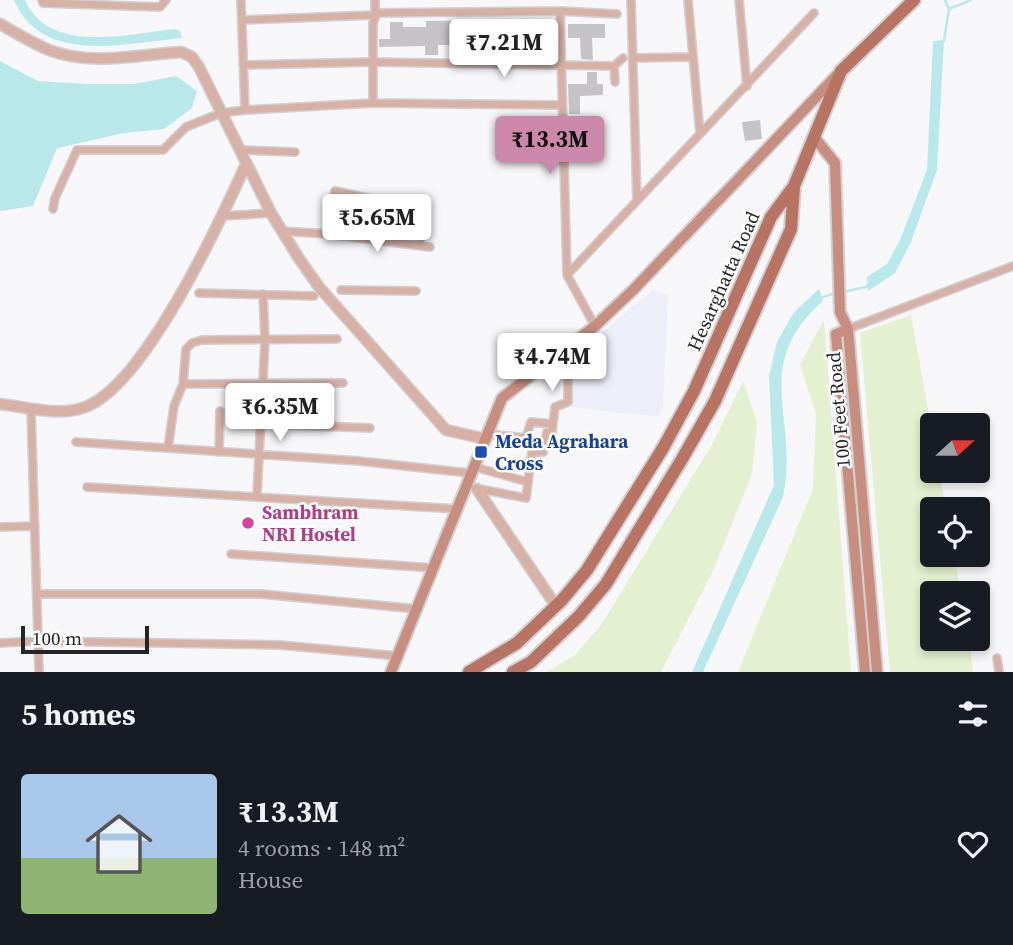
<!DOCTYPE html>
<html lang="en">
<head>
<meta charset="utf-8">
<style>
  body { margin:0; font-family:"Source Serif 4",serif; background:#20242c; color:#f1f3f6; height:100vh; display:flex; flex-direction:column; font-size:26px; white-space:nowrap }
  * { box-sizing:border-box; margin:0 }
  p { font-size:23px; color:#9ea1a6 }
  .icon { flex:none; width:38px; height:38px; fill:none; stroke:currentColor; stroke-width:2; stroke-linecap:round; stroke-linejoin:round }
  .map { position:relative; height:672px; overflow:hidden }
  .side { display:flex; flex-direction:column; background:#171b24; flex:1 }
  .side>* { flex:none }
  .needle { width:46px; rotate:69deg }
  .buttons { position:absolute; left:920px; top:413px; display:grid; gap:14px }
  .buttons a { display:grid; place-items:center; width:70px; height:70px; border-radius:7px; background:#171b24; box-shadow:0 4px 10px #0003; font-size:35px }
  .scale { position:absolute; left:21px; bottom:18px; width:128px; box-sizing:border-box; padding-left:7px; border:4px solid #252526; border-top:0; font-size:19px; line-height:24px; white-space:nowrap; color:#252526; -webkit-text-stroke:5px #fff; paint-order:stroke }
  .price { position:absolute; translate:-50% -60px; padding:0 16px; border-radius:7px; background:#fff; color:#222; font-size:23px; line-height:46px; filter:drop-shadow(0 2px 4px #0008) }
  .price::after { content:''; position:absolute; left:50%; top:42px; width:21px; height:16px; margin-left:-10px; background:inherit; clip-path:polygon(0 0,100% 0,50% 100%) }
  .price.active { background:#cb88ab; color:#111 }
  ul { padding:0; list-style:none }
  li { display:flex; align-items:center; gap:21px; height:175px; padding:0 21px }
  li span { display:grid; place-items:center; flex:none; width:196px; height:140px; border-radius:7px; color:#555 }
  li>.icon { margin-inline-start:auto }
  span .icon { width:84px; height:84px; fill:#fffc; stroke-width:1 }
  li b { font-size:30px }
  h2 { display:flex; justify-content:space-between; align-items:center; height:84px; padding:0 21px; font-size:30px }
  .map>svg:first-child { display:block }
  .built { fill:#eeeef9 }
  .green { fill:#e4f0cf }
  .water { fill:#b9e8ea }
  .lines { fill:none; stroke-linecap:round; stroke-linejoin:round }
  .stream { stroke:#b9e8ea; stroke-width:2.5 }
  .building { fill:#c5c3c6 }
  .minor-casing { stroke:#d1d1d4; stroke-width:10 }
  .tertiary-casing { stroke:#d1d1d4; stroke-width:13 }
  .secondary-casing { stroke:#d1d1d4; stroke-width:14 }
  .primary-casing { stroke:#d1d1d4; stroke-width:16 }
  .minor { stroke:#d8b1a6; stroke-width:7 }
  .tertiary { stroke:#d8b1a6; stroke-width:10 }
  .secondary { stroke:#c78d7f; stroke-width:10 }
  .primary { stroke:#b97362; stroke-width:12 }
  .transit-dot { fill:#1a4fb4; stroke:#fff; stroke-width:2.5 }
  .hotel-dot { fill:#d1479c; stroke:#fff; stroke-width:2.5 }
  .labels { text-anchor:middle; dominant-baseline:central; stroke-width:5; stroke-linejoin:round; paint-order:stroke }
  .street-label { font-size:19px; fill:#252526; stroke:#fff }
  .transit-label { font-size:19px; font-weight:bold; fill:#164399; stroke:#fff; text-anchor:start }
  .hotel-label { font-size:19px; font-weight:bold; fill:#b23c85; stroke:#fff; text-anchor:start }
</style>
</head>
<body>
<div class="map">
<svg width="1013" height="672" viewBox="0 0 1013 672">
  <rect width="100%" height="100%" fill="#f7f7fa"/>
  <path class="built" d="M653 290 668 296 663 409 658 417 571 407 573 357Z"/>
  <path class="green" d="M911 315 933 437V471H939L946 509H933V555H954L961 593H933V639H969L973 672H890L860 333Z
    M824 319 851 672H738L813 489 816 414 800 365Z
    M743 381 757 422 752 474 712 573 661 672H547L575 655 601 625 713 443Z"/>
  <path class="water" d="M14 0H25C49 55 128 34 174 29L180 31 182 38C126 43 42 66 14 0Z
    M944 40 937 170 911 242 895 273 868 291 867 277 887 264 900 240 927 170 933 41Z
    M0 61 38 81 86 84H134L176 76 197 91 192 108 164 129 124 133 57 148 33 206 0 211Z
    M819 289 823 301C749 366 800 419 783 497L703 672H692L774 485 769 376 777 342 794 312Z"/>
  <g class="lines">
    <path class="stream" d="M949 9 971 0
      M944 41 949 9 945 0
      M843 292 866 287 869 284
      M819 298 836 293"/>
  </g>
  <path class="building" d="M485 20 523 21V36H497V51L462 52V45H438V55H425V46L379 47V39H390V22H403V27H426V21Z
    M549 22V37H546V57L522 58V39L537 38 536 23Z
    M568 24H605V38H592L593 60 581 59 580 38H568Z
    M587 72H597V84H603V95L580 96V114H569L568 84H587Z
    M760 120 762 139 745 141 742 122Z"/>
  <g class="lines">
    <g class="minor-casing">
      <path id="minor" d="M42 0 43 3 160 7 166 0
        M241 0 245 110
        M631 0 637 201
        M688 0 700 134
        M739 0 747 86
        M560 11 567 275 595 326
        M242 20 375 15V0
        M633 58 693 57
        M243 65 372 62 614 66 623 58
        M614 66 615 82
        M373 103V23L377 13 560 11 617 14
        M240 150 295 152
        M53 209 55 198 77 150H163L186 127 221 113 245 110 373 103 561 105
        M223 216 271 213
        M281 231 329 234 335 191 408 207 418 213 421 228 420 245
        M329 234 430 247
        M567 275 814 13
        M341 290 416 291
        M199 293 314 296
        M848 329 1013 266
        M183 384 186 349 192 343 202 340 337 339
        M31 408 39 672
        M262 424 370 428
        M488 434 526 438 531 422 553 424
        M76 442 359 461 469 473 472 476
        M168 448 174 406 183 384 343 383
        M219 452 220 411
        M475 467 528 482
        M87 487 458 509
        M475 488 526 498 532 452H543L547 432 552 433 555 407 568 402V345
        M257 495 265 341 263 294
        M0 527 35 526
        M231 554 434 568
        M37 594H261L418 609
        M0 643 38 641 280 645 398 656
        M997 658 999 672"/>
    </g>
    <g class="tertiary-casing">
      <path id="tertiary" d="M0 24C16 33 32 43 49 50 90 66 138 55 181 52L192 57 199 67 271 213 298 257 319 287 446 430 486 439
        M0 404C27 407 60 417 85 407 144 386 220 222 246 164
        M477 489 556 606"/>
    </g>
    <g class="secondary-casing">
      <path id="secondary" d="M814 137 835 163 840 312 848 329 877 672
        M848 329 836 334 865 672
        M391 672 502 398 595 326 635 288 838 74"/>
    </g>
    <g class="primary-casing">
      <path id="primary" d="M469 672 517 643 562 600 587 570 663 448 694 391 771 217 794 186 841 71 914 0
        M513 672 531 662 579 616 606 584 682 459 715 401 791 229 794 187"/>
    </g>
    <use href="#minor" class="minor"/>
    <use href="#tertiary" class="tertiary"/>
    <use href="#secondary" class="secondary"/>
    <use href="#primary" class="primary"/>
  </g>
  <rect class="transit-dot" x="474" y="445" width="14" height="14" rx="3.5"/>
  <circle class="hotel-dot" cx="248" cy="523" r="7"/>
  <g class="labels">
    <g class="street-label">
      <text transform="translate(723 281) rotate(-66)">Hesarghatta Road</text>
      <text transform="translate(838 410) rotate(-95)">100 Feet Road</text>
    </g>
    <g class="transit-label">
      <text x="495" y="441">Meda Agrahara<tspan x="495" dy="22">Cross</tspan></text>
    </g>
    <g class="hotel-label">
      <text x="262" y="512">Sambhram<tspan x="262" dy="22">NRI Hostel</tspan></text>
    </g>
  </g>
</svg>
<div class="buttons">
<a><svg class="needle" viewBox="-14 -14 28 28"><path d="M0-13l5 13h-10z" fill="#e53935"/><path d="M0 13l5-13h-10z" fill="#9ea1a6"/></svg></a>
<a><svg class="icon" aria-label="locate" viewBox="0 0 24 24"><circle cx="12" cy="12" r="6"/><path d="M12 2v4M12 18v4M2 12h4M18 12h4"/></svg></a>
<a><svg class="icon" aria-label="layers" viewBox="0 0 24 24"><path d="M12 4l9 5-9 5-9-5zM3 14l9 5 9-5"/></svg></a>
</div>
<div class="scale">100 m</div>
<b class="price" style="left:504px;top:79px">₹7.21M</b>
<b class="price active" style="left:550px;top:176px">₹13.3M</b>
<b class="price" style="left:377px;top:254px">₹5.65M</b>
<b class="price" style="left:552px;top:393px">₹4.74M</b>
<b class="price" style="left:280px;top:443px">₹6.35M</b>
</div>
<section class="side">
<h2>5 homes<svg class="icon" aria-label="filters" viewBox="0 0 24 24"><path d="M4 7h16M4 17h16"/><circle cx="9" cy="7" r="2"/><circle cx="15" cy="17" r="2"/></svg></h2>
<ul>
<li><span style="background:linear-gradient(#a9c7e8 60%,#8fb573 0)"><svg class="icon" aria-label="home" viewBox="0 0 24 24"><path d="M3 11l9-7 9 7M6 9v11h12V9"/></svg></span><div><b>₹13.3M</b><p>4 rooms · 148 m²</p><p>House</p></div><svg class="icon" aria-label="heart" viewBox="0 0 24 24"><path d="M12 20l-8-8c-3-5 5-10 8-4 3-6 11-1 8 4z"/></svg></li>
</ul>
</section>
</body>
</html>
